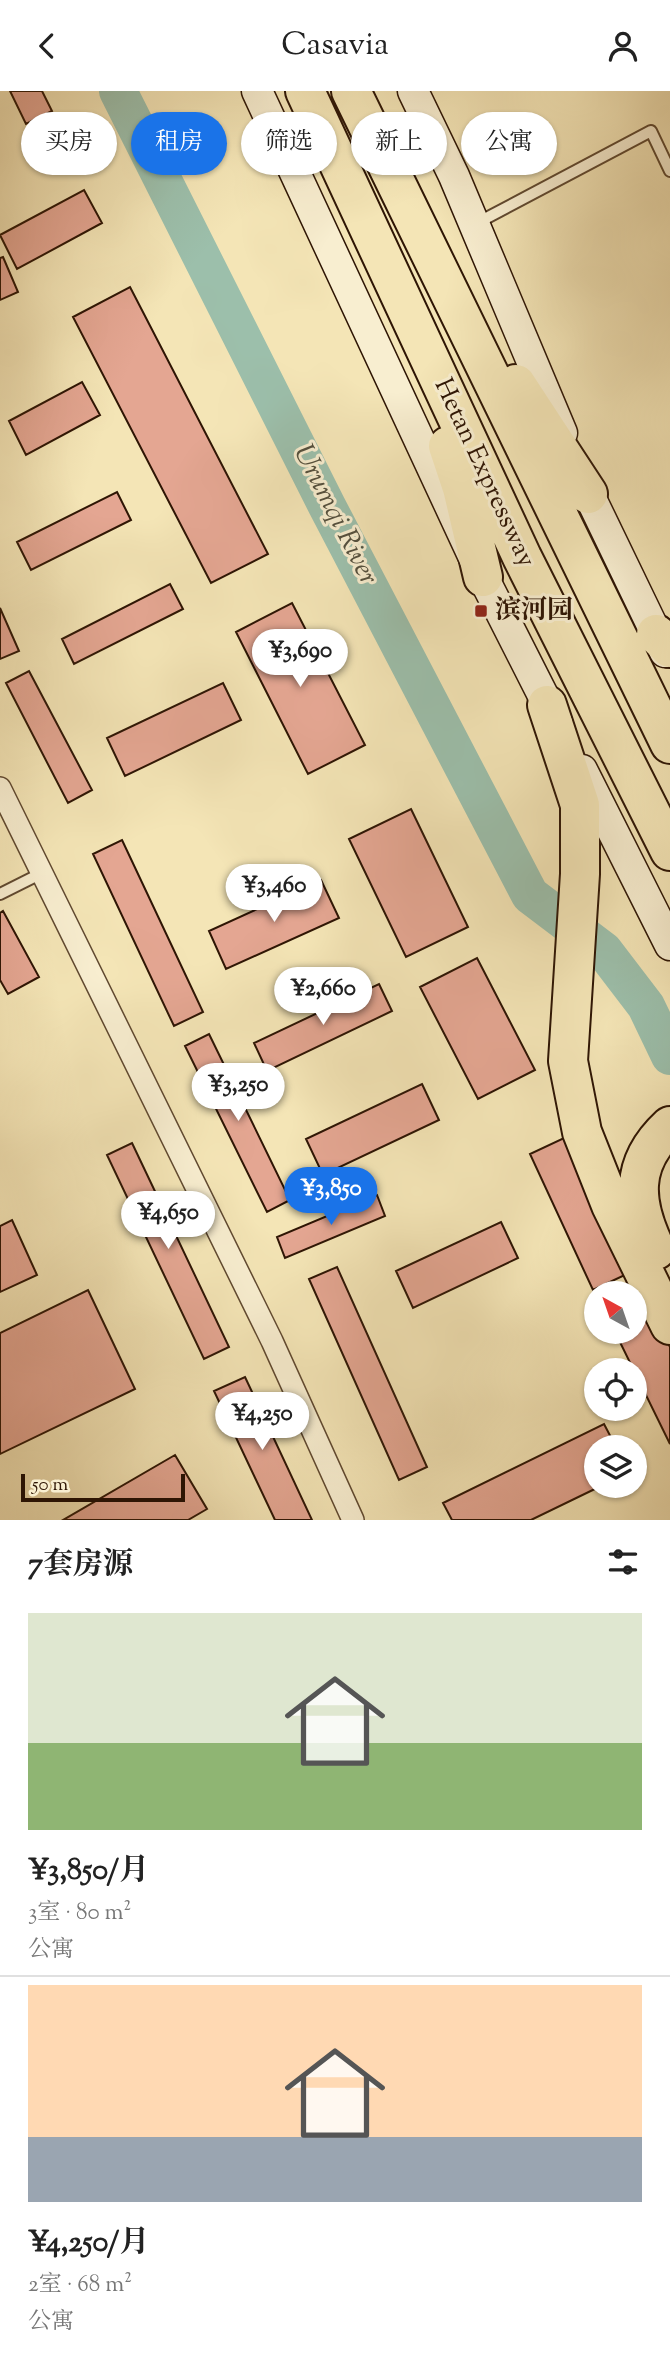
<!DOCTYPE html>
<html lang="zh">
<head>
<meta charset="utf-8">
<style>
  body { margin:0; font-family:"Sorts Mill Goudy","Noto Serif SC",serif; background:#f2f2f2; color:#222; height:100vh; display:flex; flex-direction:column; font-size:26px; white-space:nowrap }
  * { box-sizing:border-box; margin:0 }
  p { font-size:23px; color:#767676 }
  .icon { flex:none; width:38px; height:38px; fill:none; stroke:currentColor; stroke-width:2; stroke-linecap:round; stroke-linejoin:round }
  .map { position:relative; height:1429px; overflow:hidden }
  .sheet { display:flex; flex-direction:column; background:#fff; flex:1 }
  .sheet>* { flex:none }
  .hud { position:absolute; left:21px; top:21px; width:628px; height:63px; display:flex; gap:14px }
  .needle { width:46px; rotate:320deg }
  .tools { position:absolute; left:584px; top:1190px; display:grid; gap:14px }
  .tools a { display:grid; place-items:center; width:63px; height:63px; border-radius:50%; background:#fff; box-shadow:0 2px 5px #0004; font-size:35px }
  .scale { position:absolute; left:21px; bottom:18px; width:164px; box-sizing:border-box; padding-left:7px; border:4px solid #2e1504; border-top:0; font-size:19px; line-height:24px; white-space:nowrap; color:#2e1504; -webkit-text-stroke:5px #f8eed0; paint-order:stroke }
  .price { position:absolute; translate:-50% -60px; padding:0 16px; border-radius:24px; background:#fff; color:#222; font-size:23px; line-height:46px; filter:drop-shadow(0 2px 4px #0008) }
  .price::after { content:''; position:absolute; left:50%; top:42px; width:21px; height:16px; margin-left:-10px; background:inherit; clip-path:polygon(0 0,100% 0,50% 100%) }
  .price.on { background:#1a73e8; color:#fff }
  ul { padding:0; list-style:none }
  li { display:grid; align-content:center; gap:14px; height:371px; padding:0 28px }
  li+li { border-top:2px solid #e0e0e0 }
  li span { display:grid; place-items:center; height:217px; border-radius:0px; color:#555 }
  li>.icon { margin-inline-start:auto }
  span .icon { width:126px; height:126px; fill:#fffc; stroke-width:1 }
  li b { font-size:30px }
  h2 { display:flex; justify-content:space-between; align-items:center; height:84px; padding:0 28px; font-size:30px }
  .chip { padding:0 24px; border-radius:32px; background:#fff; box-shadow:0 2px 5px #0004; font-size:24px; line-height:63px }
  .chip.on { background:#1a73e8; color:#fff }
  header { display:flex; justify-content:space-between; align-items:center; height:91px; padding:0 28px; background:#fff; font-size:32px; font-weight:600 }
  .map>svg:first-child { display:block }
  .lines { fill:none; stroke-linecap:round; stroke-linejoin:round }
  .river { stroke:#9cbfab; stroke-width:38 }
  .building { fill:#e4a692; stroke:#2e1504; stroke-width:2 }
  .lane-casing { stroke:#604930; stroke-width:14 }
  .street-casing { stroke:#604930; stroke-width:24 }
  .secondary-casing { stroke:#2e1504; stroke-width:33 }
  .highway-casing { stroke:#2e1504; stroke-width:42 }
  .lane { stroke:#f8eed0; stroke-width:10 }
  .street { stroke:#f8eed0; stroke-width:21 }
  .secondary { stroke:#f8eed0; stroke-width:30 }
  .highway { stroke:#f4e5b6; stroke-width:38 }
  .poi-dot { fill:#8f2418; stroke:#f8eed0; stroke-width:2.5 }
  .labels { text-anchor:middle; dominant-baseline:central; stroke-width:6; stroke-linejoin:round; paint-order:stroke }
  .street-label { font-size:26px; fill:#2e1504; stroke:#f8eed0 }
  .poi-label { font-size:26px; font-weight:bold; fill:#2e1504; stroke:#f8eed0; text-anchor:start }
  .water-label { font-size:28px; font-style:italic; fill:#54503e; stroke:#f8eed0 }
</style>
</head>
<body>
<header><svg class="icon" aria-label="back" viewBox="0 0 24 24"><path d="M15 5l-7 7 7 7"/></svg>Casavia<svg class="icon" aria-label="person" viewBox="0 0 24 24"><circle cx="12" cy="8" r="4"/><path d="M4 21q1-7 8-7t8 7"/></svg></header>
<div class="map">
<svg width="670" height="1429" viewBox="0 0 670 1429">
  <rect width="100%" height="100%" fill="#f4e5b6"/>
  <filter id="stains"><feTurbulence type="fractalNoise" baseFrequency=".00286" numOctaves="4"/><feColorMatrix values="0 0 0 0 .2 0 0 0 0 .09 0 0 0 0 .02 0 0 0 .5 -.17"/></filter>
  <radialGradient id="worn" r=".72"><stop offset=".6" stop-color="#630" stop-opacity="0"/><stop offset="1" stop-color="#630" stop-opacity=".3"/></radialGradient>
  <g class="lines">
    <path class="river" d="M118 0 327 415 530 804 604 860 646 915 670 965"/>
  </g>
  <path class="building" d="M10 0H42L52 20 26 33Z
    M84 99 102 132 17 178 0 144Z
    M3 166 18 201 0 209V167Z
    M130 196 268 463 211 492 73 226Z
    M82 291 100 324 26 364 9 330Z
    M117 401 131 429 31 479 17 451Z
    M170 493 183 518 74 573 62 548Z
    M292 512 365 654 308 683 236 541Z
    M0 517 19 560 0 568Z
    M29 580 92 699 68 712 6 592Z
    M223 592 241 629 125 685 107 647Z
    M411 718 468 836 406 866 349 748Z
    M122 749 203 921 174 935 93 763Z
    M321 789 339 827 226 878 209 840Z
    M3 820 39 886 8 903 0 889V822Z
    M477 867 535 979 478 1008 420 896Z
    M379 893 392 920 267 980 254 952Z
    M209 943 290 1109 267 1121 185 955Z
    M422 993 439 1029 323 1084 306 1048Z
    M564 1047 627 1183 593 1199 530 1063Z
    M132 1052 229 1256 204 1268 107 1064Z
    M377 1104 385 1125 285 1167 277 1146Z
    M12 1129 37 1184 0 1201V1135Z
    M501 1131 518 1167 413 1217 396 1180Z
    M337 1176 427 1376 399 1389 309 1188Z
    M88 1199 135 1298 0 1363V1242Z
    M644 1202 670 1256V1353L615 1241H635V1206Z
    M245 1286 312 1429H275L214 1300Z
    M604 1333 616 1356H597V1395H601L531 1429H452L443 1412Z
    M175 1364 207 1418 188 1429H63Z"/>
  <g class="lines">
    <g class="lane-casing">
      <path id="lane" d="M477 132 651 40 670 80
        M0 803 42 782"/>
    </g>
    <g class="street-casing">
      <path id="street" d="M0 697 272 1250 353 1429"/>
    </g>
    <g class="secondary-casing">
      <path id="secondary" d="M257 0 483 486 557 632
        M413 0 454 85 562 342
        M580 385 665 561
        M582 679 670 854"/>
    </g>
    <g class="highway-casing">
      <path id="highway" d="M305 0 522 466 670 760
        M351 0 670 653
        M516 293 588 403
        M448 355 462 397 483 486
        M656 543 670 557
        M547 614 580 714V783L568 970 582 1041 611 1114 670 1234
        M656 1159C633 1112 629 1073 670 1035"/>
    </g>
    <use href="#lane" class="lane"/>
    <use href="#street" class="street"/>
    <use href="#secondary" class="secondary"/>
    <use href="#highway" class="highway"/>
  </g>
  <rect class="poi-dot" x="474" y="513" width="14" height="14" rx="3.5"/>
  <g class="labels">
    <g class="street-label">
      <text transform="translate(484 382) rotate(65)">Hetan Expressway</text>
    </g>
    <g class="poi-label">
      <text x="495" y="520">滨河园</text>
    </g>
    <g class="water-label">
      <text transform="translate(335 424) rotate(63)">Urumqi River</text>
    </g>
  </g>
  <rect width="100%" height="100%" filter="url(#stains)"/>
  <rect width="100%" height="100%" fill="url(#worn)"/>
</svg>
<div class="tools">
<a><svg class="needle" viewBox="-14 -14 28 28"><path d="M0-13l5 13h-10z" fill="#e53935"/><path d="M0 13l5-13h-10z" fill="#767676"/></svg></a>
<a><svg class="icon" aria-label="locate" viewBox="0 0 24 24"><circle cx="12" cy="12" r="6"/><path d="M12 2v4M12 18v4M2 12h4M18 12h4"/></svg></a>
<a><svg class="icon" aria-label="layers" viewBox="0 0 24 24"><path d="M12 4l9 5-9 5-9-5zM3 14l9 5 9-5"/></svg></a>
</div>
<div class="scale">50 m</div>
<b class="price" style="left:300px;top:598px">¥3,690</b>
<b class="price" style="left:274px;top:833px">¥3,460</b>
<b class="price" style="left:323px;top:936px">¥2,660</b>
<b class="price" style="left:238px;top:1032px">¥3,250</b>
<b class="price on" style="left:331px;top:1136px">¥3,850</b>
<b class="price" style="left:168px;top:1160px">¥4,650</b>
<b class="price" style="left:262px;top:1361px">¥4,250</b>
<div class="hud">
<a class="chip">买房</a>
<a class="chip on">租房</a>
<a class="chip">筛选</a>
<a class="chip">新上</a>
<a class="chip">公寓</a>
</div>
</div>
<section class="sheet">
<h2>7套房源<svg class="icon" aria-label="filters" viewBox="0 0 24 24"><path d="M4 7h16M4 17h16"/><circle cx="9" cy="7" r="2"/><circle cx="15" cy="17" r="2"/></svg></h2>
<ul>
<li><span style="background:linear-gradient(#dfe7d0 60%,#8fb573 0)"><svg class="icon" aria-label="home" viewBox="0 0 24 24"><path d="M3 11l9-7 9 7M6 9v11h12V9"/></svg></span><div><b>¥3,850/月</b><p>3室 · 80 m²</p><p>公寓</p></div></li>
<li><span style="background:linear-gradient(#ffd9b3 70%,#9aa5b1 0)"><svg class="icon" aria-label="home" viewBox="0 0 24 24"><path d="M3 11l9-7 9 7M6 9v11h12V9"/></svg></span><div><b>¥4,250/月</b><p>2室 · 68 m²</p><p>公寓</p></div></li>
</ul>
</section>
</body>
</html>
